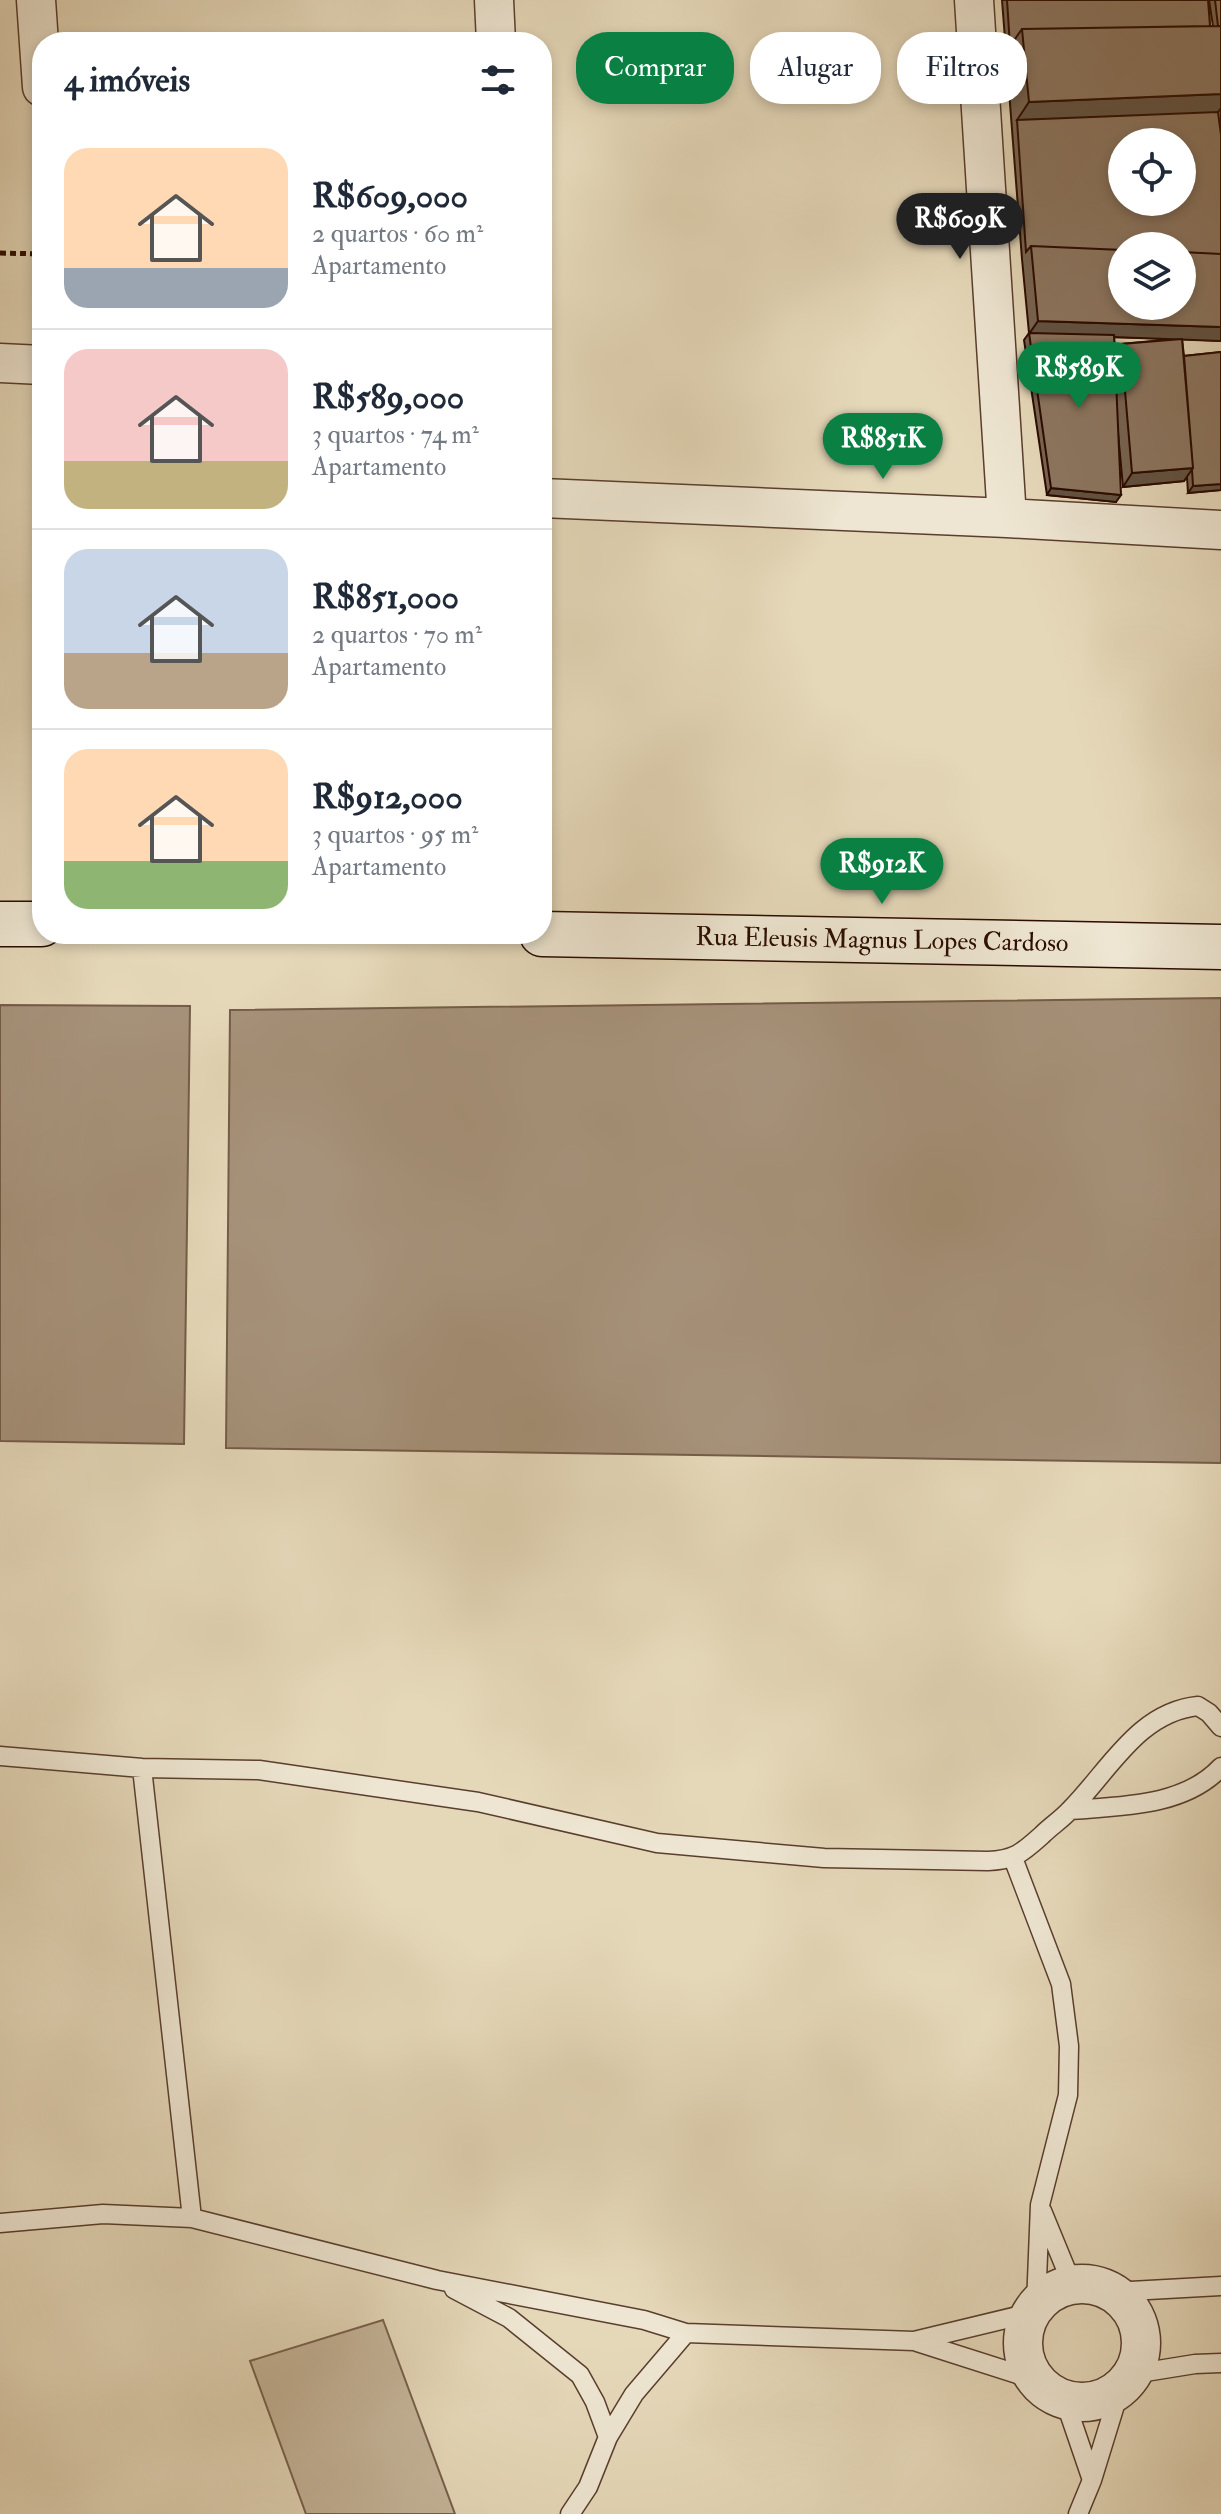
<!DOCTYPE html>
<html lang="pt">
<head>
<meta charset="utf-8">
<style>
  body { margin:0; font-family:"IM FELL Double Pica",serif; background:#f6f6f7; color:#1f2937; height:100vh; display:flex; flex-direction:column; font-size:30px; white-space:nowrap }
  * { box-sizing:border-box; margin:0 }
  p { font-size:26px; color:#747a83 }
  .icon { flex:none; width:44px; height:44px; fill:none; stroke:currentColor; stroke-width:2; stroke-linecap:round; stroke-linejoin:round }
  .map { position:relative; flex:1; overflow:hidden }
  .sheet { position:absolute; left:32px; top:32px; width:520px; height:912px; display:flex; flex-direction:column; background:#fff; border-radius:32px; box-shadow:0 4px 12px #0003 }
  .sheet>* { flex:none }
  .top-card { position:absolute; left:576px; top:32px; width:524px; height:72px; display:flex; gap:16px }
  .controls { position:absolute; left:1108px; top:128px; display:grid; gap:16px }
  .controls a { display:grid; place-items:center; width:88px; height:88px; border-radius:50%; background:#fff; box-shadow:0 4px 12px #0003; font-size:40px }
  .price { position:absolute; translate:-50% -68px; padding:0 18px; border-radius:28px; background:#0b8043; color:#fff; font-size:26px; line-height:52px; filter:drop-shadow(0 2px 4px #0008) }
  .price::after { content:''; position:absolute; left:50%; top:48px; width:24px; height:18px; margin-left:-12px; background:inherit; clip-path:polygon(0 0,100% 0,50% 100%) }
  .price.active { background:#222; color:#fff }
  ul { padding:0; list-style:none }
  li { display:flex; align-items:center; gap:24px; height:200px; padding:0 32px }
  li+li { border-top:2px solid #e0e1e3 }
  li span { display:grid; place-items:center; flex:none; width:224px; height:160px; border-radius:24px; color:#555 }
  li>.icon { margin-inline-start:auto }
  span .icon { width:96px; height:96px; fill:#fffc; stroke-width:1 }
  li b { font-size:34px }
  h2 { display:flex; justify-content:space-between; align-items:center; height:96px; padding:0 32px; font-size:34px }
  .tag { padding:0 28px; border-radius:32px; background:#fff; box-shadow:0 4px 12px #0003; font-size:28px; line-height:72px }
  .tag.active { background:#0b8043; color:#fff }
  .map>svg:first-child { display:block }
  .green { fill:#c5b59a; stroke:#78604d; stroke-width:2 }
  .water { fill:#a6927a; stroke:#755c49; stroke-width:2 }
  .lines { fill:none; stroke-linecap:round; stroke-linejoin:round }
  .lane-casing { stroke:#5a3e2e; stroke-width:21 }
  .street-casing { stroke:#5a3e2e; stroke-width:41 }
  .secondary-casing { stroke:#2b0b00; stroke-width:47 }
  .path { stroke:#2b0b00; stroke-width:5; stroke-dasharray:6 4; stroke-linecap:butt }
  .lane { stroke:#eee6d2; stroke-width:18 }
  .street { stroke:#eee6d2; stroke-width:38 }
  .secondary { stroke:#eee6d2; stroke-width:44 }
  .wall { fill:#786553; stroke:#2b0b00; stroke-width:2; fill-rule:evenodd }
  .shaded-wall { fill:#625343; stroke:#2b0b00; stroke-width:2 }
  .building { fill:#8c7660; stroke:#2b0b00; stroke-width:2; fill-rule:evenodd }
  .labels { text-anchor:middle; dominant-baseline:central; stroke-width:6; stroke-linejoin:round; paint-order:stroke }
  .street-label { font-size:26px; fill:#2b0b00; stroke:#eee6d2 }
</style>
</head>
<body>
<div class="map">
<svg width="1221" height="2514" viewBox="0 0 1221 2514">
  <rect width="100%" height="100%" fill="#e5d8b9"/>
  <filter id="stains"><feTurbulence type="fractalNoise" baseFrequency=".0025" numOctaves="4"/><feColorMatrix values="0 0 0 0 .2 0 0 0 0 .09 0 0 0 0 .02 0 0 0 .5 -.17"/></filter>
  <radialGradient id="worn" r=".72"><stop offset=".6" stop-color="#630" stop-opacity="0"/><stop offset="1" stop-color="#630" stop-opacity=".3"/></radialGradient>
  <path class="green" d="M383 2320 455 2514H306L250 2361Z"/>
  <path class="water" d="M1221 998V1463L226 1448 230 1010Z
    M0 1005 190 1006 184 1444 0 1441Z"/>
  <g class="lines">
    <g class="lane-casing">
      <path id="lane" d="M0 1756 142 1768 259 1770 478 1802 657 1843 824 1858 988 1861C1015 1860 1023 1852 1042 1835 1051 1826 1062 1819 1070 1810 1109 1771 1138 1712 1198 1706L1209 1713 1221 1727
        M142 1768 192 2218
        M1070 1810C1120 1806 1184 1807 1221 1767
        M1013 1858 1061 1984 1069 2046 1068 2095 1040 2205 1036 2305
        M1042 2211 1072 2284
        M0 2223 103 2214 192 2218 437 2280 644 2320 686 2333 914 2341 1030 2313
        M454 2289 509 2318 580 2375 595 2402 608 2437
        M1112 2292 1221 2286
        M917 2342 1033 2379
        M1133 2374 1195 2364 1221 2363
        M1065 2401 1092 2480
        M570 2514 588 2487 608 2437 634 2394 686 2333
        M1078 2514 1092 2480 1120 2389"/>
    </g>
    <g class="street-casing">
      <path id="street" d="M36 0 42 87
        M494 0 496 42
        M974 0 1007 518
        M0 363 42 365
        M542 498 1007 518 1221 530
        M1023 2343a59 59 0 1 1 118 0a59 59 0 1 1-118 0Z"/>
    </g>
    <g class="secondary-casing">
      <path id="secondary" d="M0 924H42
        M542 934 1221 947"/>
    </g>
    <path class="path" d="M0 253 42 254"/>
    <use href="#lane" class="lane"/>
    <use href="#street" class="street"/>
    <use href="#secondary" class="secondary"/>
  </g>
  <path class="wall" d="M1002 0H1208L1210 26H1213L1209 0H1221V341L1182 339 1184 356 1221 352V490L1188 493 1187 477 1184 481 1123 487 1118 433 1116 502 1047 495 1024 340 1029 333 1022 259ZM1114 337 1175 339 1121 344 1115 352Z"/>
  <path class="shaded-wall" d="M1221 94V108L1213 119 1017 120 1029 102Z
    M1038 321 1221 327V341L1029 334Z
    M1193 468 1184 481 1123 487 1132 473Z
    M1221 484V490L1188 493 1193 486Z
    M1051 488 1121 495 1116 502 1047 495Z"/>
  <path class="building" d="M1007 0H1208L1210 26 1022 29 1010 46Z
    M1215 0H1221V26H1218Z
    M1221 26V94L1029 102 1022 29Z
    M1218 112 1221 135V254L1182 252V246H1122V250L1031 246 1026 252 1017 120ZM1122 142H1182V202H1122Z
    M1031 246 1122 250V306H1182V252L1221 254V327L1038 321Z
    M1029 333 1114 335 1121 495 1051 488Z
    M1182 339 1193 468 1132 473 1121 344Z
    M1221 352V484L1193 486 1192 470 1193 468 1184 356Z"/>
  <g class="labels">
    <g class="street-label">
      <text transform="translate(882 940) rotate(1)">Rua Eleusis Magnus Lopes Cardoso</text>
    </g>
  </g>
  <rect width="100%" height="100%" filter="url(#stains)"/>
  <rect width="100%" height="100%" fill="url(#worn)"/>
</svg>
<div class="controls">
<a><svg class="icon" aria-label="locate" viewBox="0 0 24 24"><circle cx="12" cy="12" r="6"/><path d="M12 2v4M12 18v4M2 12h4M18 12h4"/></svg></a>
<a><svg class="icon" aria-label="layers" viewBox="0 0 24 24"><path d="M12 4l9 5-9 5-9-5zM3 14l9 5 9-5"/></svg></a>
</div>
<b class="price active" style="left:960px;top:261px">R$609K</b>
<b class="price" style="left:1079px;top:410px">R$589K</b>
<b class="price" style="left:883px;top:481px">R$851K</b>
<b class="price" style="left:882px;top:906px">R$912K</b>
<div class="top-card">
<a class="tag active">Comprar</a>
<a class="tag">Alugar</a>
<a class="tag">Filtros</a>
</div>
<section class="sheet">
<h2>4 imóveis<svg class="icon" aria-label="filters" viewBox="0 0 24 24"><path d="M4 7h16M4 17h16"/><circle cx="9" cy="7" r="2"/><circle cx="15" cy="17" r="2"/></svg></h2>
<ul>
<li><span style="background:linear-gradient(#ffd9b3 75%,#9aa5b1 0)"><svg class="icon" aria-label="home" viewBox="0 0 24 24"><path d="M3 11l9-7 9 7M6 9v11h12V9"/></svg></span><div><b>R$609,000</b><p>2 quartos · 60 m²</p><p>Apartamento</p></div></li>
<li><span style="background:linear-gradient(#f6c9c9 70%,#c2b280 0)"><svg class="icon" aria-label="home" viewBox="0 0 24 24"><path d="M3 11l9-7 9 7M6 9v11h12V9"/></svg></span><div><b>R$589,000</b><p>3 quartos · 74 m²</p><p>Apartamento</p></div></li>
<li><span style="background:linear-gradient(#c9d6e8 65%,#b9a48a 0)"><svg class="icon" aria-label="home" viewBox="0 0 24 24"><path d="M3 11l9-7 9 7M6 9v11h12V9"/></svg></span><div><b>R$851,000</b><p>2 quartos · 70 m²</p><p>Apartamento</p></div></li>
<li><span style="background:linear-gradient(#ffd9b3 70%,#8fb573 0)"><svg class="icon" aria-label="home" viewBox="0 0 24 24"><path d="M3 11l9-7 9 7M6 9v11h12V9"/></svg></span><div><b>R$912,000</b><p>3 quartos · 95 m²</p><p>Apartamento</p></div></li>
</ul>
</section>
</div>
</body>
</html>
